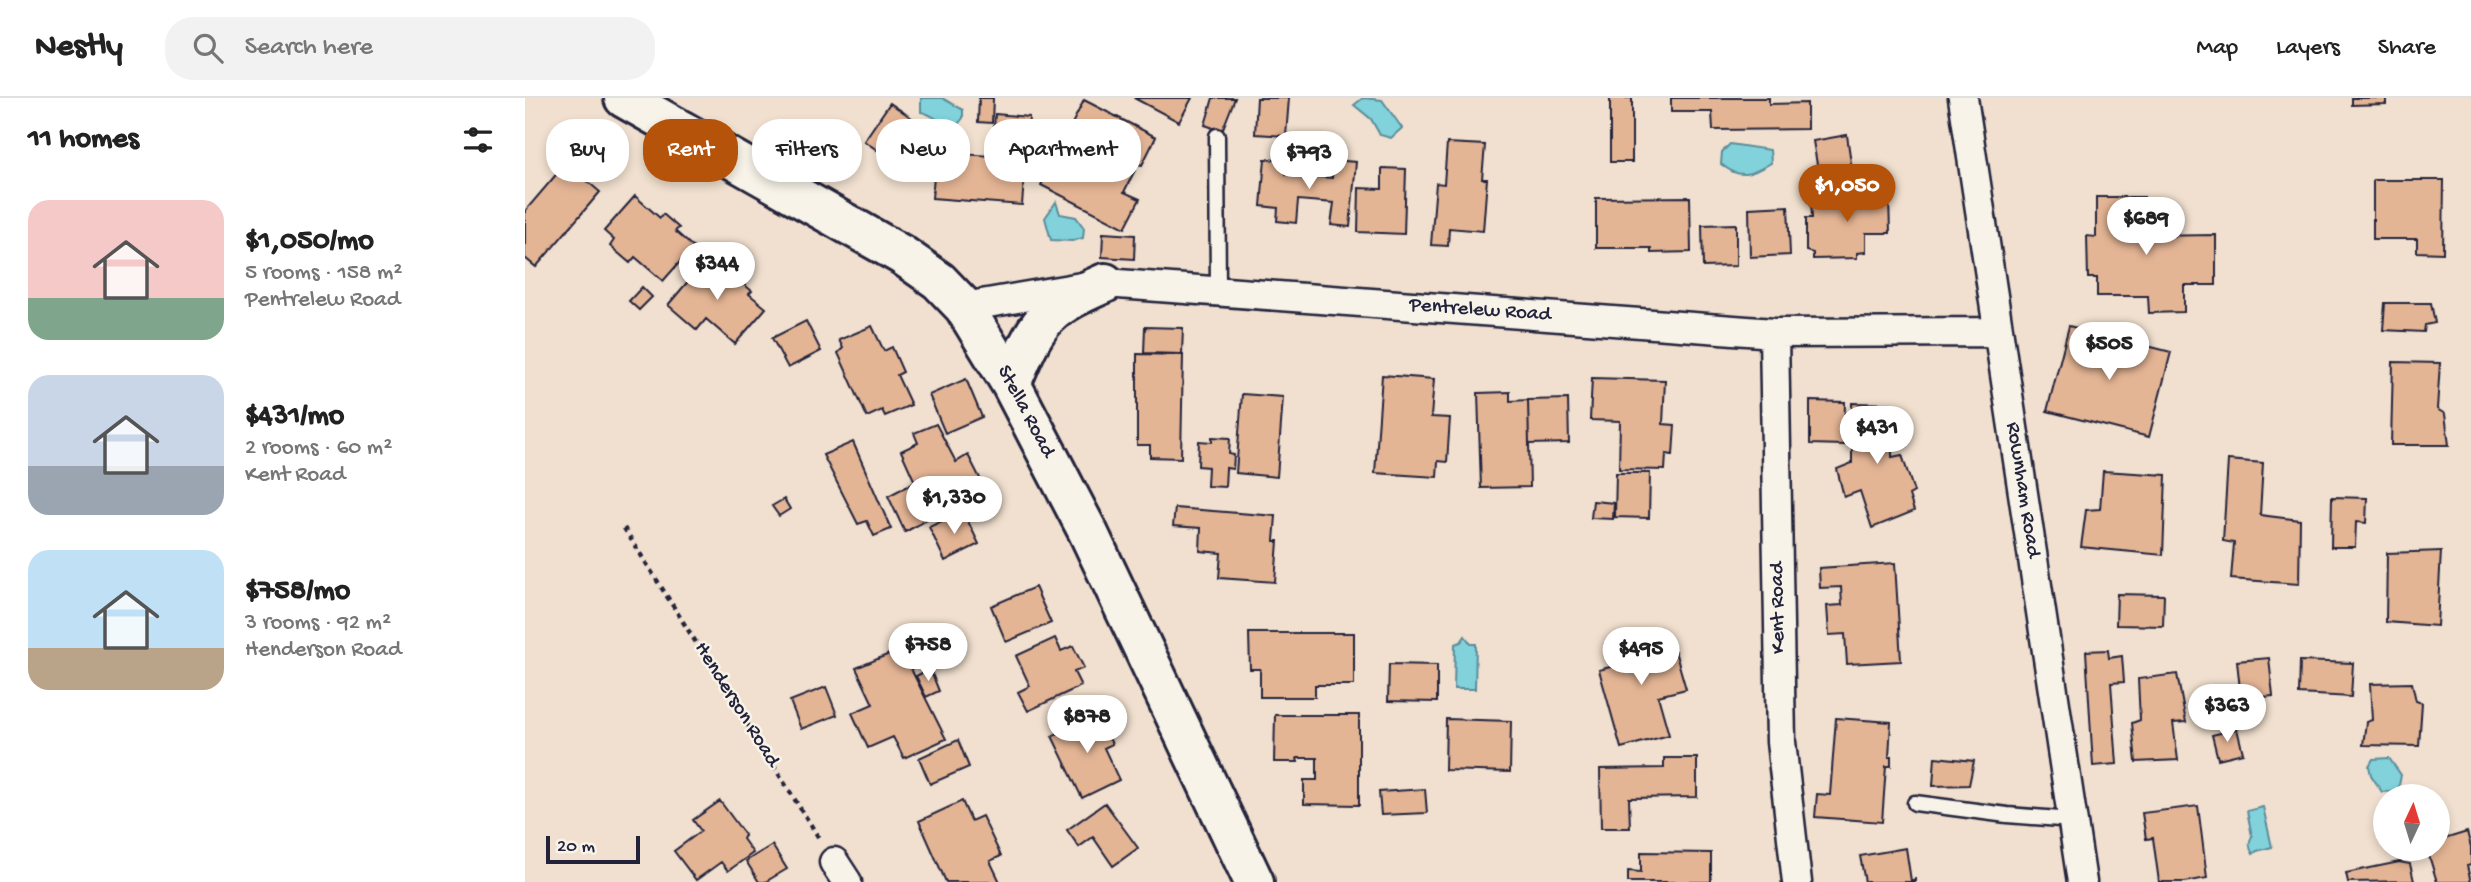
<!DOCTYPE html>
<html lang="en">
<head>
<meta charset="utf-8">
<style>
  body { margin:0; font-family:"Gochi Hand",sans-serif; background:#f2f2f2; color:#222; height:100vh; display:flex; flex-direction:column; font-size:26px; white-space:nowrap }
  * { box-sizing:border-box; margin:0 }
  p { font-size:23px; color:#767676 }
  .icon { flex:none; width:38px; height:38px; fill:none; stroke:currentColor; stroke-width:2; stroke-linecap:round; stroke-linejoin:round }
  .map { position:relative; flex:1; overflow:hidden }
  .drawer { display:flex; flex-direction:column; background:#fff; width:525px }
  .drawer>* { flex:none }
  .top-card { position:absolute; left:21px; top:21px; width:665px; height:63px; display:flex; gap:14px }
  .needle { width:46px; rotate:4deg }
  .buttons { position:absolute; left:1848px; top:686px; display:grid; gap:14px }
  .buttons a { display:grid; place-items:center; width:77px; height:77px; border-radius:50%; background:#fff; box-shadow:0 4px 10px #0003; font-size:35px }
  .scale { position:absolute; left:21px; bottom:18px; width:94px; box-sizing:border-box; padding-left:7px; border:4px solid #22223b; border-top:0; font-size:19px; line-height:24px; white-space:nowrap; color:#22223b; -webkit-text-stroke:5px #f7f3e8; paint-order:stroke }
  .price { position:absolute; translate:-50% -60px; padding:0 16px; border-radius:24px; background:#fff; color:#222; font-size:23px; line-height:46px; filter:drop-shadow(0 2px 4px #0008) }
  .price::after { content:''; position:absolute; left:50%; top:42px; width:21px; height:16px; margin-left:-10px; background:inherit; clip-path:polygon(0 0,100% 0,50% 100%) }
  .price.selected { background:#b45309; color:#fff }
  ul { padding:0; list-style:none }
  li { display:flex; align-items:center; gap:21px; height:175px; padding:0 28px }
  li span { display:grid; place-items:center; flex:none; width:196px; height:140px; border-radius:21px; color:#555 }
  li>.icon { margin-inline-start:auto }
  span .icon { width:84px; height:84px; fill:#fffc; stroke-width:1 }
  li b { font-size:30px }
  h2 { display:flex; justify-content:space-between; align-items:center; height:84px; padding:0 28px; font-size:30px }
  .chip { padding:0 24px; border-radius:28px; background:#fff; box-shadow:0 4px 10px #0003; font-size:24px; line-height:63px }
  .chip.selected { background:#b45309; color:#fff }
  header { display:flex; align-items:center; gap:42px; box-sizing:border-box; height:98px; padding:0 35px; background:#fff; border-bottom:2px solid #e0e0e0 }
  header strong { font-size:33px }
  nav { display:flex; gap:38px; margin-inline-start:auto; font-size:24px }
  .search { width:490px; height:63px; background:#f2f2f2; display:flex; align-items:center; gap:18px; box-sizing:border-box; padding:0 24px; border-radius:28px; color:#767676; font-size:26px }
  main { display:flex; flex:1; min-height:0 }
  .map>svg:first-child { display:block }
  .water { fill:#81d2db; stroke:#5b8c9b; stroke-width:2 }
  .building { fill:#e4b595; stroke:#22223b; stroke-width:2 }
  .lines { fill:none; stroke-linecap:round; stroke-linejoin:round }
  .lane-casing { stroke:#22223b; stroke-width:19 }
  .street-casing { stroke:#22223b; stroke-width:33 }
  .secondary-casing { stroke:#22223b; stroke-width:44 }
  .path { stroke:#22223b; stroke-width:4.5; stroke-dasharray:5 5; stroke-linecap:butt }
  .lane { stroke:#f7f3e8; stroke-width:14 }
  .street { stroke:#f7f3e8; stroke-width:28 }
  .secondary { stroke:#f7f3e8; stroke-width:38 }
  .labels { text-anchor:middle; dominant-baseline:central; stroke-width:5; stroke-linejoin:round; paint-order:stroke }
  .street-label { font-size:21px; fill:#22223b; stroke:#f7f3e8 }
</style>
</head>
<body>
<header>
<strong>Nestly</strong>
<div class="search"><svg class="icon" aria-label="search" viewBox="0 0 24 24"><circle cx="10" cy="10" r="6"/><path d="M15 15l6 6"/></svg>Search here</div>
<nav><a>Map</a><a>Layers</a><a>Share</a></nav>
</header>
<main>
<section class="drawer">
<h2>11 homes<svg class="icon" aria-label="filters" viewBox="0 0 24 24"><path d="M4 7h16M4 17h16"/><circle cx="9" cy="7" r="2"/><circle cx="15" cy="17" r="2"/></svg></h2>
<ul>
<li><span style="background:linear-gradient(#f6c9c9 70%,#7fa58c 0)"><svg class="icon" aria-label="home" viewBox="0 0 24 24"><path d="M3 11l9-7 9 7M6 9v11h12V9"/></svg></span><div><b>$1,050/mo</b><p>5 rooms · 158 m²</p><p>Pentrelew Road</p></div></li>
<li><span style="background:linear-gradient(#c9d6e8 65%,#9aa5b1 0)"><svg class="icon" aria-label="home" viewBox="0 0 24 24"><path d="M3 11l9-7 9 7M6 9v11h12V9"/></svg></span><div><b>$431/mo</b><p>2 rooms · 60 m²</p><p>Kent Road</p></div></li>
<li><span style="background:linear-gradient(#bfe0f5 70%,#b9a48a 0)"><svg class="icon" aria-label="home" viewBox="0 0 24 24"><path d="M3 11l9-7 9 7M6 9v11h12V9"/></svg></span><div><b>$758/mo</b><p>3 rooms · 92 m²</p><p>Henderson Road</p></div></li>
</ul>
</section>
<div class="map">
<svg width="1946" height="784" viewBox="0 0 1946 784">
  <rect width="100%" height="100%" fill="#f1e0cf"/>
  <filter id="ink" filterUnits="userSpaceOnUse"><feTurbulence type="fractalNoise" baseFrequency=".0143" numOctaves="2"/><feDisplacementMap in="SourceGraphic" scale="14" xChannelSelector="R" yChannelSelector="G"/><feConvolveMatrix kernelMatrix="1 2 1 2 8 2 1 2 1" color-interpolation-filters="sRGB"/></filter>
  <g filter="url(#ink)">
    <path class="water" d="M396 0H417L438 12V20L430 30C416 27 409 16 396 14Z
      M838 0 857 2 877 30 866 40 855 37 846 21 829 7Z
      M1205 46 1245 52 1246 65C1226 77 1215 82 1196 66L1197 54Z
      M531 104 535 116 551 119 559 130 558 140 547 143 526 142 520 120Z
      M940 538 946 546H951L950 591H929L930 546 936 544Z
      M1864 660 1876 677 1873 693 1857 694 1846 677 1844 668 1848 661Z
      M1738 709 1747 749 1732 753 1728 756C1724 750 1723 745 1727 738L1722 713Z"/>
    <path class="building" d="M454 0H468L467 25 453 24Z
      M609 0H667L654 24Z
      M688 0H710L697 33 680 27Z
      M732 0H764L761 38 730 36Z
      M1085 0H1107V64H1085Z
      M1146 0H1244V6L1282 5V31L1188 32 1187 14H1146Z
      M1827 0H1861V6L1827 7Z
      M559 2 631 39 617 67 613 66 599 94 615 101 600 130 516 87Z
      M365 5 397 27 371 65 339 43Z
      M470 16 504 19 497 107 407 100 410 68 420 69 421 55 467 58Z
      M1322 37 1327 72 1294 78 1288 43Z
      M922 45 960 47 957 81H962L958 133 924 130 923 148 906 147 911 85 919 86Z
      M740 61 762 63 761 76 807 80 808 62 831 64 825 129 806 127 809 105 773 102 771 125 752 123 753 110 736 108Z
      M41 65 75 94 11 169 0 160V113Z
      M857 70 881 71 879 136 833 134 834 90 857 91Z
      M1848 82H1919L1918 155 1892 154V141H1848Z
      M1358 87V100H1364L1365 135H1341V154L1332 155V160L1288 161V155L1281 153V120H1287L1286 102 1333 101V88Z
      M110 98 135 120 138 116 154 130 150 133 168 149 138 183 110 159 105 165 85 148 89 142 79 133Z
      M1165 99 1166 154 1126 155V150H1071V100Z
      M1571 99H1619L1620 138 1691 137V187H1659V214L1624 215 1623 198H1572V180H1563L1562 138 1571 139Z
      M1263 108 1265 157 1225 159 1224 110Z
      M1211 126V168L1178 169 1177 127Z
      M578 135 610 137 609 161 577 159Z
      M182 161 207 182 210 179 227 193 224 196 241 210 210 246 181 221 172 232 143 207Z
      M117 189 127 199 114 212 104 203Z
      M1860 205H1906L1910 225 1900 227 1899 234 1858 232Z
      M281 223 296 253 263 270 247 240Z
      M347 228 359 253 367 249 378 274 372 277 386 307 360 318 357 312 342 319 313 255 318 250 314 242Z
      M1544 228 1646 254 1624 339 1522 313Z
      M620 229 658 230 657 256 619 255Z
      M612 256 658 257 656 360 625 359V347H612Z
      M1868 264 1915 265 1912 311 1920 316 1924 347H1866Z
      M857 277 909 281 906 319 925 320 922 364 913 363 912 379 850 375Z
      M1067 280 1140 282 1138 326 1150 327 1148 357 1141 356 1140 372 1094 371 1095 323 1065 322Z
      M441 281 457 319 420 335 404 297Z
      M985 294V303L1003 302 1005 389 956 390 953 295Z
      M717 296 758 299 752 379 711 375Z
      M1043 301 1044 345 1004 346 1003 302Z
      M1285 303 1320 304 1319 347 1285 346Z
      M1327 305 1368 306 1367 359 1377 357 1389 394 1384 397 1389 413 1347 430 1335 393 1319 399 1312 371 1327 365Z
      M411 326 431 364 443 357 460 390 380 434 363 398 390 384 376 353 393 345 389 335Z
      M687 339 705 340 704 356 709 357 708 371 701 370 700 389 682 388 683 369 673 368 674 343 687 344Z
      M328 344 366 431 349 438 342 423 333 426 298 357Z
      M1703 362 1738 365 1735 417 1775 422 1774 486 1706 481 1709 445 1698 443Z
      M1578 373 1641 377 1638 457 1556 449 1561 412 1575 411Z
      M1091 375H1125L1124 420 1090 419Z
      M1807 399 1842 400 1841 425 1831 424 1830 449H1806Z
      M259 401 265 411 254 418 247 408Z
      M1068 403 1089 405 1088 421 1066 420Z
      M650 410 751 418 749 443H753L750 484 694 480 696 455 675 453 676 430 648 428Z
      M438 413 454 446 420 463 404 429Z
      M1916 453 1912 528 1861 524 1862 455Z
      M1370 465 1376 563 1322 566 1320 536 1304 537 1302 508 1317 507 1316 489 1295 490 1294 470Z
      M510 489 526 525 481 544 466 508Z
      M1592 496 1639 497 1638 528 1591 527Z
      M1135 530 1143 555 1150 553 1161 591 1133 598 1144 637 1096 650 1074 572 1096 566 1090 543Z
      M724 535H829V587H790V599H735V571H725Z
      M530 540 536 553 548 548 559 570 549 574 556 588 503 613 493 594 505 588 491 558Z
      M376 551 421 641 379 660 368 639 343 650 327 615 348 606 331 570Z
      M1583 552 1584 560 1597 558 1599 584 1586 585 1592 666 1568 668 1561 553Z
      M1744 560 1748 598 1716 601 1712 563Z
      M1775 563 1828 565 1826 599 1774 596Z
      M864 566 912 567V604L863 603Z
      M405 571 414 593 401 599 391 578Z
      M1652 576 1661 624 1648 625 1653 662 1611 664 1607 625 1615 622 1613 581Z
      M1887 585 1891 603 1897 605 1894 648 1838 647 1841 624 1847 622 1845 586Z
      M301 589 312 617 276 631 265 603Z
      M572 616 587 646 579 650 594 682 557 700 527 638Z
      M750 617H834V707L779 706V682H792V660H772L773 664H749Z
      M1311 620 1366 624 1364 659H1366V668H1361L1357 724 1290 719 1292 696 1305 697Z
      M921 621 986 623 985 674 920 672Z
      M1712 631 1718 655 1693 661 1687 637Z
      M433 642 444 669 405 686 394 660Z
      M1410 659 1449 663 1444 687 1408 688Z
      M1139 660H1172V699L1104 700 1105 730H1076L1075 671 1139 670Z
      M900 691 902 715 856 717 854 694Z
      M195 703 220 737 218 741 228 755 203 773 196 764 171 782 149 753 176 733 168 722Z
      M437 703 446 723 457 718 476 758 465 763 475 784H421L394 723Z
      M580 705 613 750 588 768 568 739 554 749 542 732Z
      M1673 708 1682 780 1660 784H1634L1628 740 1621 741 1617 715Z
      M1942 734 1946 749V767L1942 768 1946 784H1912L1902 751H1913V743Z
      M247 747 262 771 240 784H234L221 763Z
      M1381 750 1386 783 1390 781V784H1340L1335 758Z
      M1116 754 1186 755V784H1103V773L1116 774Z
      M1874 764 1885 766 1889 783 1823 784 1821 775Z"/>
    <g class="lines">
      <g class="lane-casing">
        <path id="lane" d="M692 38 693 194
          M1390 705 1482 717 1548 722"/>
      </g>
      <g class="street-casing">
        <path id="street" d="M1438 0 1557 784
          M439 209 580 185 1249 235 1473 234
          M1249 235 1256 644 1272 784
          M309 764 322 784"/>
      </g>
      <g class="secondary-casing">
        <path id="secondary" d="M99 0 377 157 414 183 439 209 486 286 563 434 729 784
          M486 286C512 224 517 212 580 185"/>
      </g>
      <path class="path" d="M99 430 294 740"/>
      <use href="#lane" class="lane"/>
      <use href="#street" class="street"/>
      <use href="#secondary" class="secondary"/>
    </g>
  </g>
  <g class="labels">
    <g class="street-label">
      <text transform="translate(955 213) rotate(4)">Pentrelew Road</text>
      <text transform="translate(500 314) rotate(62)">Stella Road</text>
      <text transform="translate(1497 392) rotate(81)">Rownham Road</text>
      <text transform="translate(1254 510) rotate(-91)">Kent Road</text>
      <text transform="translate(211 607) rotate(58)">Henderson Road</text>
    </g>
  </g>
</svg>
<div class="buttons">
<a><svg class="needle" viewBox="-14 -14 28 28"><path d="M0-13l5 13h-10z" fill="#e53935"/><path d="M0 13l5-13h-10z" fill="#767676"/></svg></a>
</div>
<div class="scale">20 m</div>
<b class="price" style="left:784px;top:93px">$793</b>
<b class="price selected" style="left:1322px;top:126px">$1,050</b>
<b class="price" style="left:1621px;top:159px">$689</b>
<b class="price" style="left:192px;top:204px">$344</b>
<b class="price" style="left:1584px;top:284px">$505</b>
<b class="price" style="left:1352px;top:368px">$431</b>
<b class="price" style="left:429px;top:438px">$1,330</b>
<b class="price" style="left:403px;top:585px">$758</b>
<b class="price" style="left:1116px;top:589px">$495</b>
<b class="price" style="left:1702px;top:646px">$363</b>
<b class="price" style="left:562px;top:657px">$878</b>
<div class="top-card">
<a class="chip">Buy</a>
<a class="chip selected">Rent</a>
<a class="chip">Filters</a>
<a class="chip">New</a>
<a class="chip">Apartment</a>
</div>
</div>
</main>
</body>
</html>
